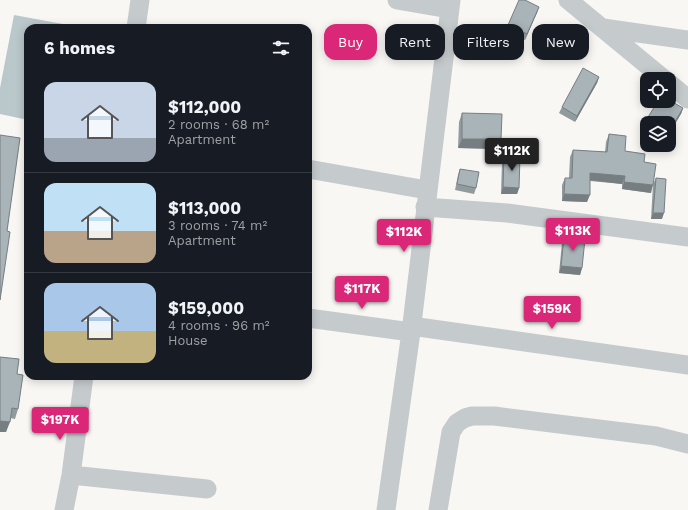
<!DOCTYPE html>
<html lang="en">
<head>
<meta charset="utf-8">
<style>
  body { margin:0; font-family:"Work Sans",sans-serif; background:#20242c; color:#f1f3f6; height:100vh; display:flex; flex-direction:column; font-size:15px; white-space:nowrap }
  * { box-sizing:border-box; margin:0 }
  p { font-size:13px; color:#9ea1a6 }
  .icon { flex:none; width:22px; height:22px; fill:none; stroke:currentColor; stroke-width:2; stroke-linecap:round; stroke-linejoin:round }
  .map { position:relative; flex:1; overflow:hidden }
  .drawer { position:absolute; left:24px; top:24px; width:288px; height:356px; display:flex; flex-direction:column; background:#171b24; border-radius:12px; box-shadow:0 2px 10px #0003 }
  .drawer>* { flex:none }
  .top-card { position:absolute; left:324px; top:24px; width:304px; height:36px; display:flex; gap:8px }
  .buttons { position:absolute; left:640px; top:72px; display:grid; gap:8px }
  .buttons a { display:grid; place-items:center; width:36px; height:36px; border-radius:8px; background:#171b24; box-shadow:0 2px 10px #0003; font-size:20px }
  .price { position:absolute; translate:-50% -34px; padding:0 9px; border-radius:4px; background:#db2777; color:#fff; font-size:13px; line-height:26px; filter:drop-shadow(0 1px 2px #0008) }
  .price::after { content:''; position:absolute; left:50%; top:24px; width:12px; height:9px; margin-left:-6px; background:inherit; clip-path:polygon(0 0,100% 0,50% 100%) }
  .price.on { background:#222; color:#fff }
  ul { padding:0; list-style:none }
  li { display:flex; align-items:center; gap:12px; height:100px; padding:0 20px }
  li+li { border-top:1px solid #363941 }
  li span { display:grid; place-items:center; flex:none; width:112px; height:80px; border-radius:12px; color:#555 }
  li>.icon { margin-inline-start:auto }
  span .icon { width:48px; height:48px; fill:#fffc; stroke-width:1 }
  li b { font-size:17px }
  h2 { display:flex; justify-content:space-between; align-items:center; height:48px; padding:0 20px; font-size:17px }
  .chip { padding:0 14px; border-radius:12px; background:#171b24; box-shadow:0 2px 10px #0003; font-size:14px; line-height:36px }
  .chip.on { background:#db2777; color:#fff }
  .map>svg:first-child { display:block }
  .water { fill:#bac8cb }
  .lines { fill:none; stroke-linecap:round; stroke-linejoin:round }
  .minor { stroke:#c5cacc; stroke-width:19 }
  .wall { fill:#919b9e }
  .shaded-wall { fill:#767e81 }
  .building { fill:#a9b4b8; stroke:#767e81 }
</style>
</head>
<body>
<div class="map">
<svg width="688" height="510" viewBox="0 0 688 510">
  <rect width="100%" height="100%" fill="#f8f7f4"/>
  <path class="water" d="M14 15 63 24V28H28V120L0 114V88Z"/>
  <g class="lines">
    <path class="minor" d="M397 0 449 9
      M568 0 664 79
      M136 28 140 0
      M603 28 688 40
      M669 83 688 99
      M308 169 427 190
      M425 207 507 213 688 237
      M308 318 411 332
      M411 326 688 365
      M71 475 207 489
      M64 510 71 475 84 376
      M386 510 411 332 451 0
      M438 510 451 432 457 423 465 418 472 416H494L656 436 688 444"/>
  </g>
  <path class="wall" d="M539 7 525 40 506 31 508 25Z
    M599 77 597 83 575 122 559 113 562 107Z
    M683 108 681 114 647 123V131L643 129 645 122Z
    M462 113 501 139 498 149 458 148 459 122Z
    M609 134 625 151 644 162 651 193 622 189V184L590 181 587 202 562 201V185L565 178H569L570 157 573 150 605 152 606 142Z
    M504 155 519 188 517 194H501L502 162Z
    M460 169 476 188 474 194 455 190 458 175Z
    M656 178 662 219H651L653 184Z
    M564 237 582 268 580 275 559 273 562 243Z
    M0 357 17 374 18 409 15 419 10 418 6 432H0Z"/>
  <path class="shaded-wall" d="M539 7 537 13 525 40 527 34Z
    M599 77 597 83 575 122 577 116Z
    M683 108 681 114 669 134V132Z
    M462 139H501L498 149 458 148Z
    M590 173 625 176 622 184 588 180Z
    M624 182 653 185 651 193 622 189Z
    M503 187 519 188 517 194H501Z
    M564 194 590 195 587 202 562 201Z
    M653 213H664L662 219H651Z
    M561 266 582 268 580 275 559 273Z
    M0 421 10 422 6 432H0Z"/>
  <path class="building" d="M519 0H525L539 7 527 34 508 25Z
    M583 68 599 77 577 116 562 107Z
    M669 100 683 108 669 132V123H647L645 122 658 101H669Z
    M462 113 502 114 501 139H462Z
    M609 134 626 136 625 151 645 154 644 162 656 164 653 185 624 182 625 176 590 173V195L564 194 565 178H572L573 150 607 152Z
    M0 135 20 138 7 231 10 232 0 300Z
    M504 155 520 156 519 188 503 187Z
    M460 169 479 172 476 188 457 184Z
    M656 178 666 179 664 213H653Z
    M564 237 585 239 582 268 561 266Z
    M0 357 19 359 17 374 23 375 18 409 12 408 10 422 0 421Z"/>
</svg>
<div class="buttons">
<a><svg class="icon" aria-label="locate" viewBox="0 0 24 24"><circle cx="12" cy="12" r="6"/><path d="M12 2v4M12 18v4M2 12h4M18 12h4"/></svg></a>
<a><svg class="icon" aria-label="layers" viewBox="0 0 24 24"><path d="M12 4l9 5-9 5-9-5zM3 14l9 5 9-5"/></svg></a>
</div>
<b class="price on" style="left:512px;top:172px">$112K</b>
<b class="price" style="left:573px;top:252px">$113K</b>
<b class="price" style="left:404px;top:253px">$112K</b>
<b class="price" style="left:362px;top:310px">$117K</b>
<b class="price" style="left:552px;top:330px">$159K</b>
<b class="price" style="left:60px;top:441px">$197K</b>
<div class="top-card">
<a class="chip on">Buy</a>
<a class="chip">Rent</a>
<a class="chip">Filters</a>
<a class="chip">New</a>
</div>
<section class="drawer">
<h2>6 homes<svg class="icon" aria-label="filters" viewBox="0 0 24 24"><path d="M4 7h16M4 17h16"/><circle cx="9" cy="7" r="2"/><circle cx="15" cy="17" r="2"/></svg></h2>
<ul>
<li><span style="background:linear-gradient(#c9d6e8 70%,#9aa5b1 0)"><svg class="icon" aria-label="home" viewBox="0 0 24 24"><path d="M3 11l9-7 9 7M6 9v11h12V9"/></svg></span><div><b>$112,000</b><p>2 rooms · 68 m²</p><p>Apartment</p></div></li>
<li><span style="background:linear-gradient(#bfe0f5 60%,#b9a48a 0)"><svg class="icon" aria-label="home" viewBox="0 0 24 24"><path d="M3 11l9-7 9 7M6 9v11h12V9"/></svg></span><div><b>$113,000</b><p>3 rooms · 74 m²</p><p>Apartment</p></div></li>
<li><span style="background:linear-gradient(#a9c7e8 60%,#c2b280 0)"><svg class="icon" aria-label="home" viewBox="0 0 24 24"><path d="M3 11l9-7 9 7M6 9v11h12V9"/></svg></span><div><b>$159,000</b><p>4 rooms · 96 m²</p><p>House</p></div></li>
</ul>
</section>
</div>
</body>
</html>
